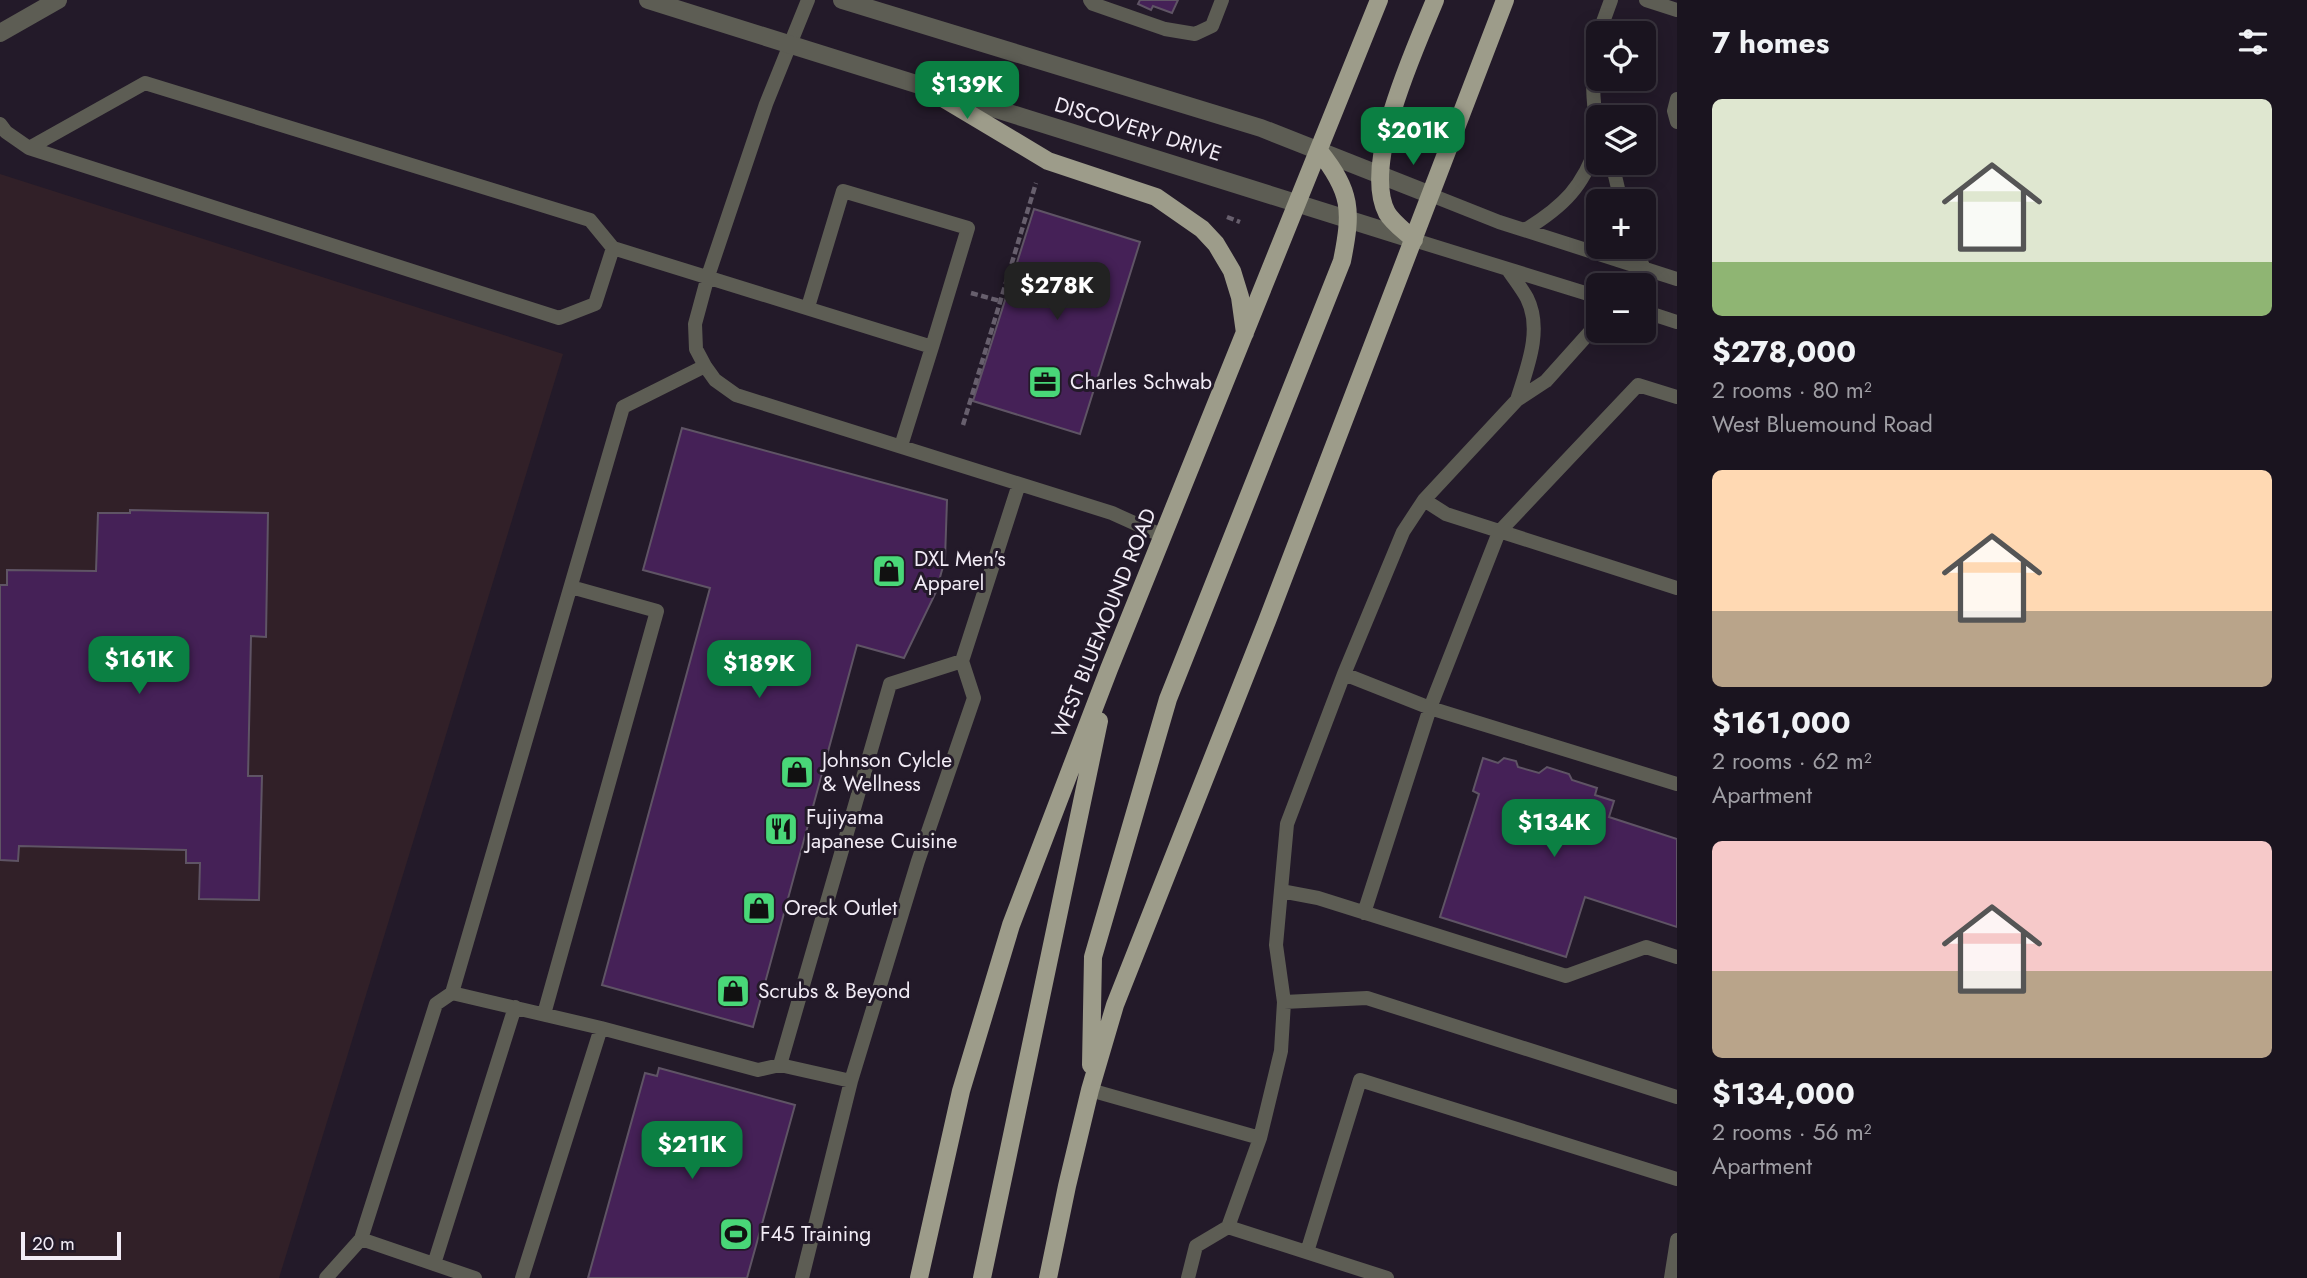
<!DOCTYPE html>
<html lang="en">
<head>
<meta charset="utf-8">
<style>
  body { margin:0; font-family:Jost,sans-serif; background:#27212c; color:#f1f3f6; height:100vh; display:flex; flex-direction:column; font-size:26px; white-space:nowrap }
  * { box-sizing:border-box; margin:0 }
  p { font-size:23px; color:#9f9ea4 }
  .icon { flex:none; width:38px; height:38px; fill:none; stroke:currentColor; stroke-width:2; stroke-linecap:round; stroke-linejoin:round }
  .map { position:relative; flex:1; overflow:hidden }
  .side { display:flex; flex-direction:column; background:#1a141f; width:630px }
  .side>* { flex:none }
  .buttons { position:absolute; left:1586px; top:21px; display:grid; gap:14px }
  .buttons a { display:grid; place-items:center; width:70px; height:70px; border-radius:10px; background:#1a141f; box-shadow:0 4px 18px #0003,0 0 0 2px #38333d; font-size:35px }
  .scale { position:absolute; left:21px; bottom:18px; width:100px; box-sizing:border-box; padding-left:7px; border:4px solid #f2ecf6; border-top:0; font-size:19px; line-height:24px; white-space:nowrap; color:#f2ecf6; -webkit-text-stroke:5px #231a29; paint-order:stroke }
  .price { position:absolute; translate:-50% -60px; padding:0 16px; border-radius:14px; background:#0b8043; color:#fff; font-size:23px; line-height:46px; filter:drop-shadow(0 2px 4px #0008) }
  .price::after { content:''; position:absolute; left:50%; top:42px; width:21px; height:16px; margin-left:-10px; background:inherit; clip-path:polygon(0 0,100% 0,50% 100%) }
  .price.on { background:#222; color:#fff }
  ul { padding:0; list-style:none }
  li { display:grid; align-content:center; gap:14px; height:371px; padding:0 35px }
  li span { display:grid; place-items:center; height:217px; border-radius:10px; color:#555 }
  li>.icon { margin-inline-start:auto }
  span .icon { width:126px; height:126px; fill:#fffc; stroke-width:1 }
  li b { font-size:30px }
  h2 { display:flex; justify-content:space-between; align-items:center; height:84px; padding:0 35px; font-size:30px }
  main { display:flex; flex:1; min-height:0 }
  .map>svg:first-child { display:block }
  .education { fill:#312028 }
  .building { fill:#452157; stroke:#5f5465; stroke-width:2 }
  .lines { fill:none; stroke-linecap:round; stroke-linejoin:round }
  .path { stroke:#675f6d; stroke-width:4.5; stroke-dasharray:7 3.5; stroke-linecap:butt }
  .lane { stroke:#5d5d54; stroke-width:14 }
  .street { stroke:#5d5d54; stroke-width:18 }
  .primary { stroke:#9d9c8a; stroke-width:18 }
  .labels { text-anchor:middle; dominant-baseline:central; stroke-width:6; stroke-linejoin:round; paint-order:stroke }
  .street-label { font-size:21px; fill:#f2ecf6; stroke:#231a29 }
  .poi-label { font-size:21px; fill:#f2ecf6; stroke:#231a29; text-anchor:start }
</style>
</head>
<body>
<main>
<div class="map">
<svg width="1677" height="1278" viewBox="0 0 1677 1278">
  <rect width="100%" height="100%" fill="#231a29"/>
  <path class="education" d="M0 174 563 354 279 1278H0Z"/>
  <path class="building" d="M1140 0H1139H1178L1172 13 1153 6 1151 10 1138 4Z
    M1034 209 1140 242 1080 434 973 401Z
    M682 428 947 500 945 559 936 592 904 658 857 645 753 1027 602 985 710 588 643 570Z
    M130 510 268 513 266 637 251 636 248 776H262L259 900 199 899 200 863H186V850L19 846 18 861 0 860V585H7V570L96 571 98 513H130Z
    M1483 758 1498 763 1504 758 1516 761 1518 767 1539 773 1547 767 1569 774 1572 780 1597 788 1595 795 1614 801 1609 817 1677 839V927L1585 897 1566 957 1440 917 1479 794 1473 791Z
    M659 1068 795 1105 747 1278H588L645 1073 657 1076Z"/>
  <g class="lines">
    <path class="path" d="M1227 217 1240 222
      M971 293 1000 301
      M963 425 1036 183"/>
    <path class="lane" d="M808 0 766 104 708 276 695 324 696 349 705 366 715 380 736 395 1112 513 1163 536
      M1090 0 1093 4 1165 29 1195 34 1212 26 1222 0
      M1646 0 1677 10
      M1599 33 1611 0
      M1598 39C1591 72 1592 99 1598 133
      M1677 99 1674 111 1677 122
      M0 124 6 132 29 148
      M1612 163 1621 201
      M1431 195 1499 222 1677 279
      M1525 230C1564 206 1583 187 1598 143
      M1414 240 1598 297
      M1633 247 1644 268
      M613 248 595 304 559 318 29 148 145 83 590 220 613 248 932 347 901 446
      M1509 271C1515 280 1522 289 1527 298 1543 330 1527 368 1517 400
      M808 307 843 191 968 228 932 347
      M1643 311 1677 322
      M705 366 623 407 452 993 601 1028 758 1070 780 1065 890 684 962 661
      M1424 500 1446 514 1677 588
      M1344 674 1430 708 1677 784
      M1281 891 1318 898 1566 976 1646 947 1677 957
      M1364 913 1430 708 1499 532 1638 385 1677 397
      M1284 1002 1367 998 1677 1097
      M544 1014 657 611 571 587
      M780 1065 851 1081
      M1090 1090 1260 1138
      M1228 1227 1387 1278
      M361 1239 475 1278
      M1307 1252 1360 1080 1677 1179
      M434 1264 515 1007
      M326 1278 361 1239 436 1004 452 993
      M522 1278 601 1028
      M802 1278 851 1081 918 861 974 698 962 661 1019 484
      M1188 1278 1196 1246 1228 1227 1260 1138 1281 1051 1284 1002 1276 945 1287 824 1344 674 1403 532 1424 500 1517 400 1546 381 1598 323
      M1671 1278 1677 1240"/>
    <path class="street" d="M648 0 1414 240
      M842 0 1261 128 1431 195
      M0 33 58 0"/>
    <path class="primary" d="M926 88 1048 161 1156 197 1202 229 1216 244 1232 271 1240 297 1245 333
      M1414 240C1406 232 1393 223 1387 213 1361 164 1415 49 1435 0
      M1091 1065 1093 957 1168 699 1342 261C1352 211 1352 192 1319 151
      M919 1278 961 1091 1011 925 1109 669 1379 0
      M982 1278 1099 721
      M1048 1278 1067 1186 1090 1090 1115 1005 1267 621 1505 0"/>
  </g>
  <defs>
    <g id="office-square" transform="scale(1.75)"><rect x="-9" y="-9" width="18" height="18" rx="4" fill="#49d778" stroke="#231a29"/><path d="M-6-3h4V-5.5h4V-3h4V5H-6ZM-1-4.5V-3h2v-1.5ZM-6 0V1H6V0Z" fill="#111"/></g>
    <g id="shop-square" transform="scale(1.75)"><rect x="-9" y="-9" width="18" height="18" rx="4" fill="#49d778" stroke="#231a29"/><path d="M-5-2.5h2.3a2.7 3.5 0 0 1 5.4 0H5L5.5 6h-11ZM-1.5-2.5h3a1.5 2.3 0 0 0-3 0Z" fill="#111"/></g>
    <g id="restaurant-square" transform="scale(1.75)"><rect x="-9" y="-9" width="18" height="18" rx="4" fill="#49d778" stroke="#231a29"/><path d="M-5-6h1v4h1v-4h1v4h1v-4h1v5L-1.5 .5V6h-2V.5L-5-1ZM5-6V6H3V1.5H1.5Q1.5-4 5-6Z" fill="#111"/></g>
    <g id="stadium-square" transform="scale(1.75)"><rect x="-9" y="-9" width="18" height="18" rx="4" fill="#49d778" stroke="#231a29"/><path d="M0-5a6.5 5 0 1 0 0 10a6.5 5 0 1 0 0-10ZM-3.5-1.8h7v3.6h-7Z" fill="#111"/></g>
  </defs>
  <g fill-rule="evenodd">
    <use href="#office-square" x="1045" y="382"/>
    <use href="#shop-square" x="889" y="571"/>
    <use href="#shop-square" x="797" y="772"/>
    <use href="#restaurant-square" x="781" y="829"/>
    <use href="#shop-square" x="759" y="908"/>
    <use href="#shop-square" x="733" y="991"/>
    <use href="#stadium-square" x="736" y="1234"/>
  </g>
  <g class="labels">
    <g class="street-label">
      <text transform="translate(1138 129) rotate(17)">DISCOVERY DRIVE</text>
      <text transform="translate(1104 623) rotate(-68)">WEST BLUEMOUND ROAD</text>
    </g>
    <g class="poi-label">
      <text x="1070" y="382">Charles Schwab</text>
      <text x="914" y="559">DXL Men's<tspan x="914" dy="24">Apparel</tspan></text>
      <text x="822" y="760">Johnson Cylcle<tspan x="822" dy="24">&amp; Wellness</tspan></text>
      <text x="806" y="817">Fujiyama<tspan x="806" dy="24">Japanese Cuisine</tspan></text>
      <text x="784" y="908">Oreck Outlet</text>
      <text x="758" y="991">Scrubs &amp; Beyond</text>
      <text x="760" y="1234">F45 Training</text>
    </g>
  </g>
</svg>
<div class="buttons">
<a><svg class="icon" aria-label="locate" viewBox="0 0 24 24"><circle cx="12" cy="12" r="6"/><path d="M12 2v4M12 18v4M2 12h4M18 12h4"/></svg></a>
<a><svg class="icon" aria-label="layers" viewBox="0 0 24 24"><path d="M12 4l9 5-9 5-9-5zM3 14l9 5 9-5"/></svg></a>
<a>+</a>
<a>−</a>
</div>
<div class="scale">20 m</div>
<b class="price" style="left:967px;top:121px">$139K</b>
<b class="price" style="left:1413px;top:167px">$201K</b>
<b class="price on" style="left:1057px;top:322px">$278K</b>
<b class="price" style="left:139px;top:696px">$161K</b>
<b class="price" style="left:759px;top:700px">$189K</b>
<b class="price" style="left:1554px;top:859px">$134K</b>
<b class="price" style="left:692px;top:1181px">$211K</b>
</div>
<section class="side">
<h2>7 homes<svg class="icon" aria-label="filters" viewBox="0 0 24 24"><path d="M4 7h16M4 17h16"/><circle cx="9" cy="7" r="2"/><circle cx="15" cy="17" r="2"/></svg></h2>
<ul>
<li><span style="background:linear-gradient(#dfe7d0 75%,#8fb573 0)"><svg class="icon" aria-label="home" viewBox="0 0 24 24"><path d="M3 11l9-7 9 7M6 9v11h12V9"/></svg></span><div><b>$278,000</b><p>2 rooms · 80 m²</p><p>West Bluemound Road</p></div></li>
<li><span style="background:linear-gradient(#ffd9b3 65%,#b9a48a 0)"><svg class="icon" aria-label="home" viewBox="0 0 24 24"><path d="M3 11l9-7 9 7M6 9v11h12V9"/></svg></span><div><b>$161,000</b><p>2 rooms · 62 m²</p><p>Apartment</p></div></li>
<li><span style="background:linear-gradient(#f6c9c9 60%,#b9a48a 0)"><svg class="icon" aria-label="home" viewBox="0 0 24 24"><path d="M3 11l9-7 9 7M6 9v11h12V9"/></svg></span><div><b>$134,000</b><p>2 rooms · 56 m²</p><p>Apartment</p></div></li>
</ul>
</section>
</main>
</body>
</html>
